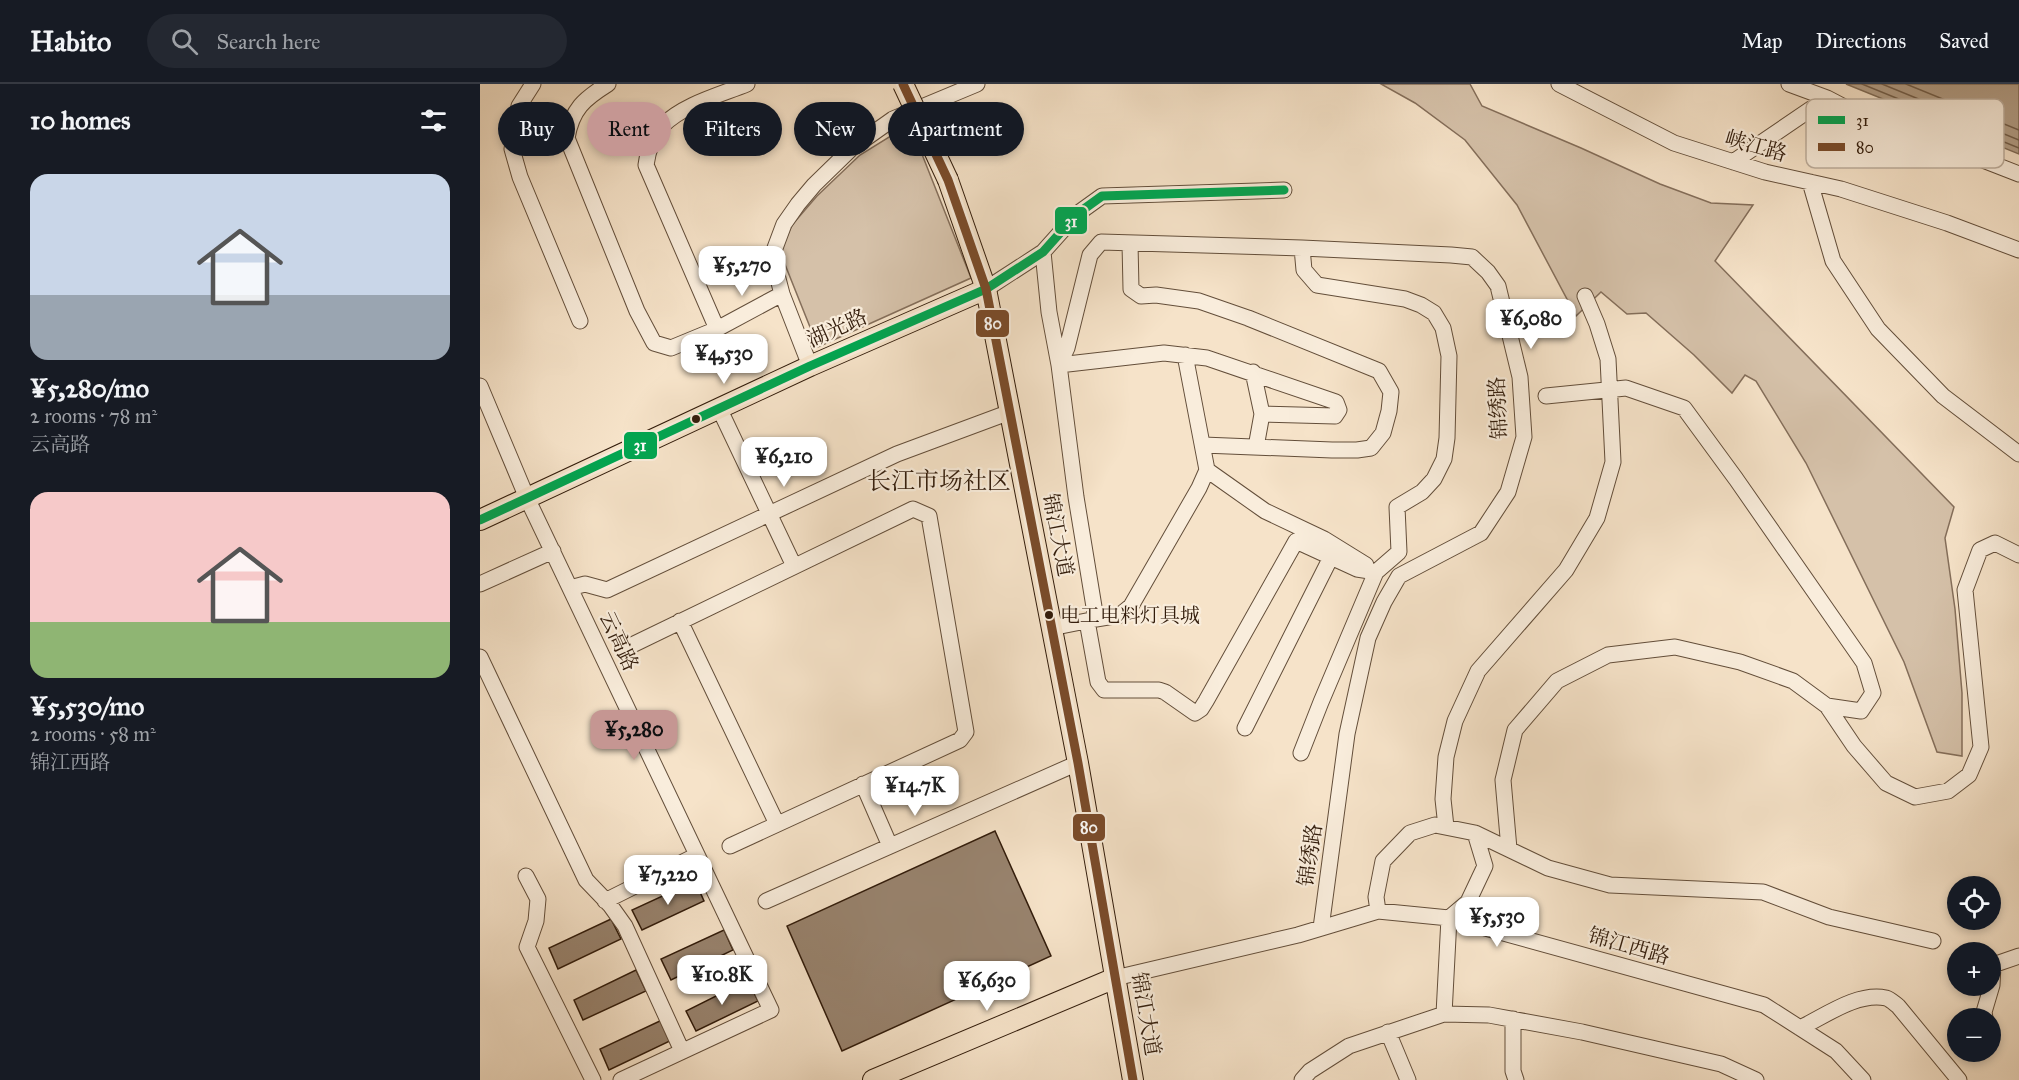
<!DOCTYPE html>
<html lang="en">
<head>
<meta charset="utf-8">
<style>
  body { margin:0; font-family:"IM FELL Great Primer","Noto Serif SC",serif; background:#242831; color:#f1f3f6; height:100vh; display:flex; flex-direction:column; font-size:22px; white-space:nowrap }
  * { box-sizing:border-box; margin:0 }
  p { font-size:20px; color:#9ea1a6 }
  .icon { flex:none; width:33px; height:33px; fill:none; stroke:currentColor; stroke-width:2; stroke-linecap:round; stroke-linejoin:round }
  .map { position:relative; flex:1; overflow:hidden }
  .drawer { display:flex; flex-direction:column; background:#171b24; width:480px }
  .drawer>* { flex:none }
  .top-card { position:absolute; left:18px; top:18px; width:570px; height:54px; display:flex; gap:12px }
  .tools { position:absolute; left:1467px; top:792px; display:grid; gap:12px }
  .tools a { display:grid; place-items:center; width:54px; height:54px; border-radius:50%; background:#171b24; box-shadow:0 3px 9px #0003; font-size:30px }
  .price { position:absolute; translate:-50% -51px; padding:0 14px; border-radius:12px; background:#fff; color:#222; font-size:20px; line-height:39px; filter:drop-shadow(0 2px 3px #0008) }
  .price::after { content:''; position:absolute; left:50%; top:36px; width:18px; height:14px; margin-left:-9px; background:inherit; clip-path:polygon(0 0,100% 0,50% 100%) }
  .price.on { background:#c59692; color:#111 }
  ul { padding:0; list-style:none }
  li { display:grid; align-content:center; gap:12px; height:318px; padding:0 30px }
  li span { display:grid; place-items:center; height:186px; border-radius:18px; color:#555 }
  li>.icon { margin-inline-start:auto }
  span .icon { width:108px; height:108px; fill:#fffc; stroke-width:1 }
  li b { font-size:26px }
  h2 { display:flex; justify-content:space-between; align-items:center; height:72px; padding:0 30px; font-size:26px }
  .chip { padding:0 21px; border-radius:27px; background:#171b24; box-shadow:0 3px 9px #0003; font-size:21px; line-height:54px }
  .chip.on { background:#c59692; color:#111 }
  header { display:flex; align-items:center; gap:36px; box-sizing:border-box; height:84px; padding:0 30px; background:#171b24; border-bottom:2px solid #363941 }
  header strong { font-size:28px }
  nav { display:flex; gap:33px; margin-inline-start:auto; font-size:21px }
  .search { width:420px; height:54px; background:#242831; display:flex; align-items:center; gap:15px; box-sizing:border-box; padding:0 21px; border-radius:33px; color:#9ea1a6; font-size:22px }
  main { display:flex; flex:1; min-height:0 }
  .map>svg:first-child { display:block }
  .green { fill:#d5c1a9; stroke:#846e5a; stroke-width:1.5 }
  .water { fill:#b39f88; stroke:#7f6b56; stroke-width:1.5 }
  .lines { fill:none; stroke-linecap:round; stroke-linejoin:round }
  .shore { stroke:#725e4a; stroke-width:1.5 }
  .building { fill:#98836e; stroke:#321c0b; stroke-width:1.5 }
  .minor-casing { stroke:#634e3a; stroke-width:17 }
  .major-casing { stroke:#321c0b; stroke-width:22 }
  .minor { stroke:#f9eddc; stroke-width:15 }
  .major { stroke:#f6e3c9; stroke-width:20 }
  .major-bridge-casing { stroke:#321c0b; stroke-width:22; stroke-linecap:butt }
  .major-bridge { stroke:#f6e3c9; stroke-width:20 }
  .bus-1-casing { stroke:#f9eddc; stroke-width:14 }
  .bus-2-casing { stroke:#f9eddc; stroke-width:14 }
  .bus-1 { stroke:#00a651; stroke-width:9 }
  .bus-2 { stroke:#7a4b2a; stroke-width:9 }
  .bus-dot { fill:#321c0b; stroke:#f9eddc; stroke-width:2 }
  .labels { text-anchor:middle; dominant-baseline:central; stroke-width:4.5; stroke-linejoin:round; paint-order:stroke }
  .bus-label { font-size:20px; fill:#321c0b; stroke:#f9eddc; text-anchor:start }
  .street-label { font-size:21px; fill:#321c0b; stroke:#f9eddc }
  .quarter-label { font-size:24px; fill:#321c0b; stroke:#f9eddc }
  .key { fill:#f9eddc; stroke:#bdae9d; stroke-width:1.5 }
  .key-label { font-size:16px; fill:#321c0b }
  .line-badge { stroke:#f9eddc; stroke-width:2 }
  .badge-label { font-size:16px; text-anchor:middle; font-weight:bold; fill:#fff }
</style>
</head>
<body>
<header>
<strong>Habito</strong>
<div class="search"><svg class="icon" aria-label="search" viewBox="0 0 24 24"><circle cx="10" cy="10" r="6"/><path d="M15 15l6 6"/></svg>Search here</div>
<nav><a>Map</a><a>Directions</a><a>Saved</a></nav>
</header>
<main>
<section class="drawer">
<h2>10 homes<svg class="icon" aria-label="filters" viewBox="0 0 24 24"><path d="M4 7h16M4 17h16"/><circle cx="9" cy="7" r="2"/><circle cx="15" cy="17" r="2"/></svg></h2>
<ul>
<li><span style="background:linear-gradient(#c9d6e8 65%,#9aa5b1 0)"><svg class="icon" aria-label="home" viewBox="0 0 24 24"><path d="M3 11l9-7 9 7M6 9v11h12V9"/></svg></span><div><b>¥5,280/mo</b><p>2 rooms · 78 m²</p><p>云高路</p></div></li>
<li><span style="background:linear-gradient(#f6c9c9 70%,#8fb573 0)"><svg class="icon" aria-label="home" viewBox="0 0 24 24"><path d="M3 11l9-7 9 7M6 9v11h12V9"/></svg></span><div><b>¥5,530/mo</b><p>2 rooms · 58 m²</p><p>锦江西路</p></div></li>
</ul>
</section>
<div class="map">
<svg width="1539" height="996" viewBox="0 0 1539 996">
  <rect width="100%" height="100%" fill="#f6e3c9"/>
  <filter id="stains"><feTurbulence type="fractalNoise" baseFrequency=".00333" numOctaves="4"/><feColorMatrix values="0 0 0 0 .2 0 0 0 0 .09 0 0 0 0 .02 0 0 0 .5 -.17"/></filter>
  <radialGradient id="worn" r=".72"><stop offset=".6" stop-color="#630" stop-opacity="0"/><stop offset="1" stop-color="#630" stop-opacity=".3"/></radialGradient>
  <path class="green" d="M901 0H990L1002 22 1101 64 1180 100 1231 119 1273 121 1235 177 1474 423 1465 454 1475 525 1482 609V672L1457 668 1424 578 1326 379 1276 297 1265 291 1252 309 1214 271 1166 229 1147 230 1121 208 1096 232 1037 121 985 56 935 19Z
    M430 40 491 194 338 263 300 168 312 141 337 112 380 71Z"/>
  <path class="water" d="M1366 0H1539V70Z"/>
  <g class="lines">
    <path class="shore" d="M1382 0 1539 64
      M1402 0 1539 56
      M1426 0 1539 46"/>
  </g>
  <path class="building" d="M515 747 571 872 362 967 307 842Z
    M215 797 224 817 162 846 152 826Z
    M131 835 141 855 78 885 69 864Z
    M244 846 253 866 191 896 181 875Z
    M156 886 166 907 103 936 94 916Z
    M268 896 278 917 216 947 206 927Z
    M182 936 192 956 129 986 120 965Z"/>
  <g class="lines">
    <g class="minor-casing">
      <path id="minor" d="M53 0 39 22 32 65 40 93 100 237
        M128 0C104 15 92 25 87 54L157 227 174 259 191 264 237 245 302 210
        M1079 0 1194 59 1285 88 1361 105 1467 139 1539 166
        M1309 0 1347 14 1410 47 1485 69 1539 90
        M1253 78 1347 14
        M1330 98 1353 177 1398 245 1463 312 1539 370
        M650 159 651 205 661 212 676 211 719 217 768 234 899 287 911 308 909 327 903 349 891 364 877 366H852L723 361
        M563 168 569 228 579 281 596 413 616 535 571 544
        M506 205 563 168 597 130 622 112 804 106
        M237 245 166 81C168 67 173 52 182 42 204 20 240 11 267 0
        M579 281 587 264 610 171 621 158 822 164 971 171 992 173 1008 188 1018 202 1040 293 1044 353 1028 408 1001 449 919 492 904 518 888 554 867 650 841 844
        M579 281 684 269 727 274 856 318 859 326 855 332 782 330
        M330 282 302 210 292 172 304 140 318 120 334 101 372 64 413 35 497 0
        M773 288 782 330 776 363
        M0 302 47 414 291 926 141 996
        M1066 312 1146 304 1204 324 1256 395 1384 579 1393 609 1381 627 1347 622
        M239 324 314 482
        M727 386 785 427 844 455 886 481
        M0 500 73 467
        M90 504 105 500 127 506 417 370 530 328
        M616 535 640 531 651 522 719 404 727 386 705 271
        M200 537 297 740
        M607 537 618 598 624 606H679L685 608 715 629 721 625 726 617 816 457 877 485 896 488
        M148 563 433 425 449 432 486 648 480 656 250 762
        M0 573 106 796 130 821 145 842 202 967
        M765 644 851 473
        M821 669 841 618 896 488 919 468 917 423 942 408 954 395 964 375 967 354 969 272 963 244 954 229 941 221 925 215 837 201 824 186 822 164
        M383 700 410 762
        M966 743 963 715 966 673 975 637 998 587 1086 486 1117 434 1133 378 1128 275 1117 240 1105 212
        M1029 765 1023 696 1035 646 1077 597 1128 571 1195 563 1260 578 1313 597 1347 622 1374 662 1406 699 1435 713 1468 707 1489 691 1501 663 1485 506 1500 466 1515 459 1539 471
        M46 792 58 815 56 837 47 863 113 996
        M125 817 217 771
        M286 817 598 679
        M898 827 896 813 903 777 930 749 955 741 995 749 1068 784 1130 801 1283 808 1349 833 1453 857
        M635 894 818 851 898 827 969 834 1284 921 1356 967 1383 996
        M964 930 969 834 988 818 1005 782 995 749
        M1505 934 1504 928 1512 901 1513 881 1539 872
        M1033 935V987L1036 996
        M1320 944C1345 932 1377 908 1406 914 1410 915 1414 919 1418 922L1479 996
        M908 948 928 996
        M822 996 830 987 869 962 964 930 1009 931 1102 948 1241 980 1276 996"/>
    </g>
    <g class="major-casing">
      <path id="major" d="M468 96 506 205 598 679 653 996
        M0 436 330 282 506 205
        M393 996 635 894"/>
    </g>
    <use href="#minor" class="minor"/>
    <use href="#major" class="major"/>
    <g class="major-bridge-casing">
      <path id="major-bridge" d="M423 0 468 96"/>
    </g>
    <use href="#major-bridge" class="major-bridge"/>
    <g class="bus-1-casing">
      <path id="bus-1" d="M0 436 330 282 506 205 563 168 597 130 622 112 804 106"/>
    </g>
    <g class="bus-2-casing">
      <path id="bus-2" d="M423 0 468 96 506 205 598 679 653 996"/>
    </g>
    <use href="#bus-1" class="bus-1"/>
    <use href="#bus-2" class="bus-2"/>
  </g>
  <g class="bus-dot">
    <circle cx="216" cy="335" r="5"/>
    <circle cx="569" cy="531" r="5"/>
  </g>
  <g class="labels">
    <g class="bus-label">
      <text x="580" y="531">电工电料灯具城</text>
    </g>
    <g class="street-label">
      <text transform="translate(1276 62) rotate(16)">峡江路</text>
      <text transform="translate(357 244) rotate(-24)">湖光路</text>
      <text transform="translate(1018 324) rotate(-93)">锦绣路</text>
      <text transform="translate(578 451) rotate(79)">锦江大道</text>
      <text transform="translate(139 557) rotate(65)">云高路</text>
      <text transform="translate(830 771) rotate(-82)">锦绣路</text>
      <text transform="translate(1149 862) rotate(16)">锦江西路</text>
      <text transform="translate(666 930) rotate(80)">锦江大道</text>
    </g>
    <g class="quarter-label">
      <text x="459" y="397">长江市场社区</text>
    </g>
  </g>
  <rect x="1326" y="15" width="198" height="69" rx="9" class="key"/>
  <rect x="1338" y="32" width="27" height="8" fill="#00a651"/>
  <rect x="1338" y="59" width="27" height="8" fill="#7a4b2a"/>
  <g class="key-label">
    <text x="1376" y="42">31</text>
    <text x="1376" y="69">80</text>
  </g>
  <g class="line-badge">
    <rect x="574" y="122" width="34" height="29" rx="6" fill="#00a651"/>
    <rect x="495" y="225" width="35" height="29" rx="6" fill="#7a4b2a"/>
    <rect x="143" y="347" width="35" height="29" rx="6" fill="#00a651"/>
    <rect x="592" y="729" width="34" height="29" rx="6" fill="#7a4b2a"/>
  </g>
  <g class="badge-label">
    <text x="591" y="143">31</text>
    <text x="513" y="245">80</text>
    <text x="160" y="367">31</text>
    <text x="609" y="749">80</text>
  </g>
  <rect width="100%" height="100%" filter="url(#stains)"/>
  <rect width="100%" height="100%" fill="url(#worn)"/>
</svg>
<div class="tools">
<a><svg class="icon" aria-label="locate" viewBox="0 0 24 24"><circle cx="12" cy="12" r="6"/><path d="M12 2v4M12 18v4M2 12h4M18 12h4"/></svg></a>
<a>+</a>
<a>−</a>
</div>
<b class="price" style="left:262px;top:213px">¥5,270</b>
<b class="price" style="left:1051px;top:266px">¥6,080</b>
<b class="price" style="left:244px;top:301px">¥4,530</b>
<b class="price" style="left:304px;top:404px">¥6,210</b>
<b class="price on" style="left:154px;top:677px">¥5,280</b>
<b class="price" style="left:435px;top:733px">¥14.7K</b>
<b class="price" style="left:188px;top:822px">¥7,220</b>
<b class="price" style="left:1017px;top:864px">¥5,530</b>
<b class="price" style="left:242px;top:922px">¥10.8K</b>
<b class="price" style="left:507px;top:928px">¥6,630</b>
<div class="top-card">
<a class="chip">Buy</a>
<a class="chip on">Rent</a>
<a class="chip">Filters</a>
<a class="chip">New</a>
<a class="chip">Apartment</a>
</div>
</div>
</main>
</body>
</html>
